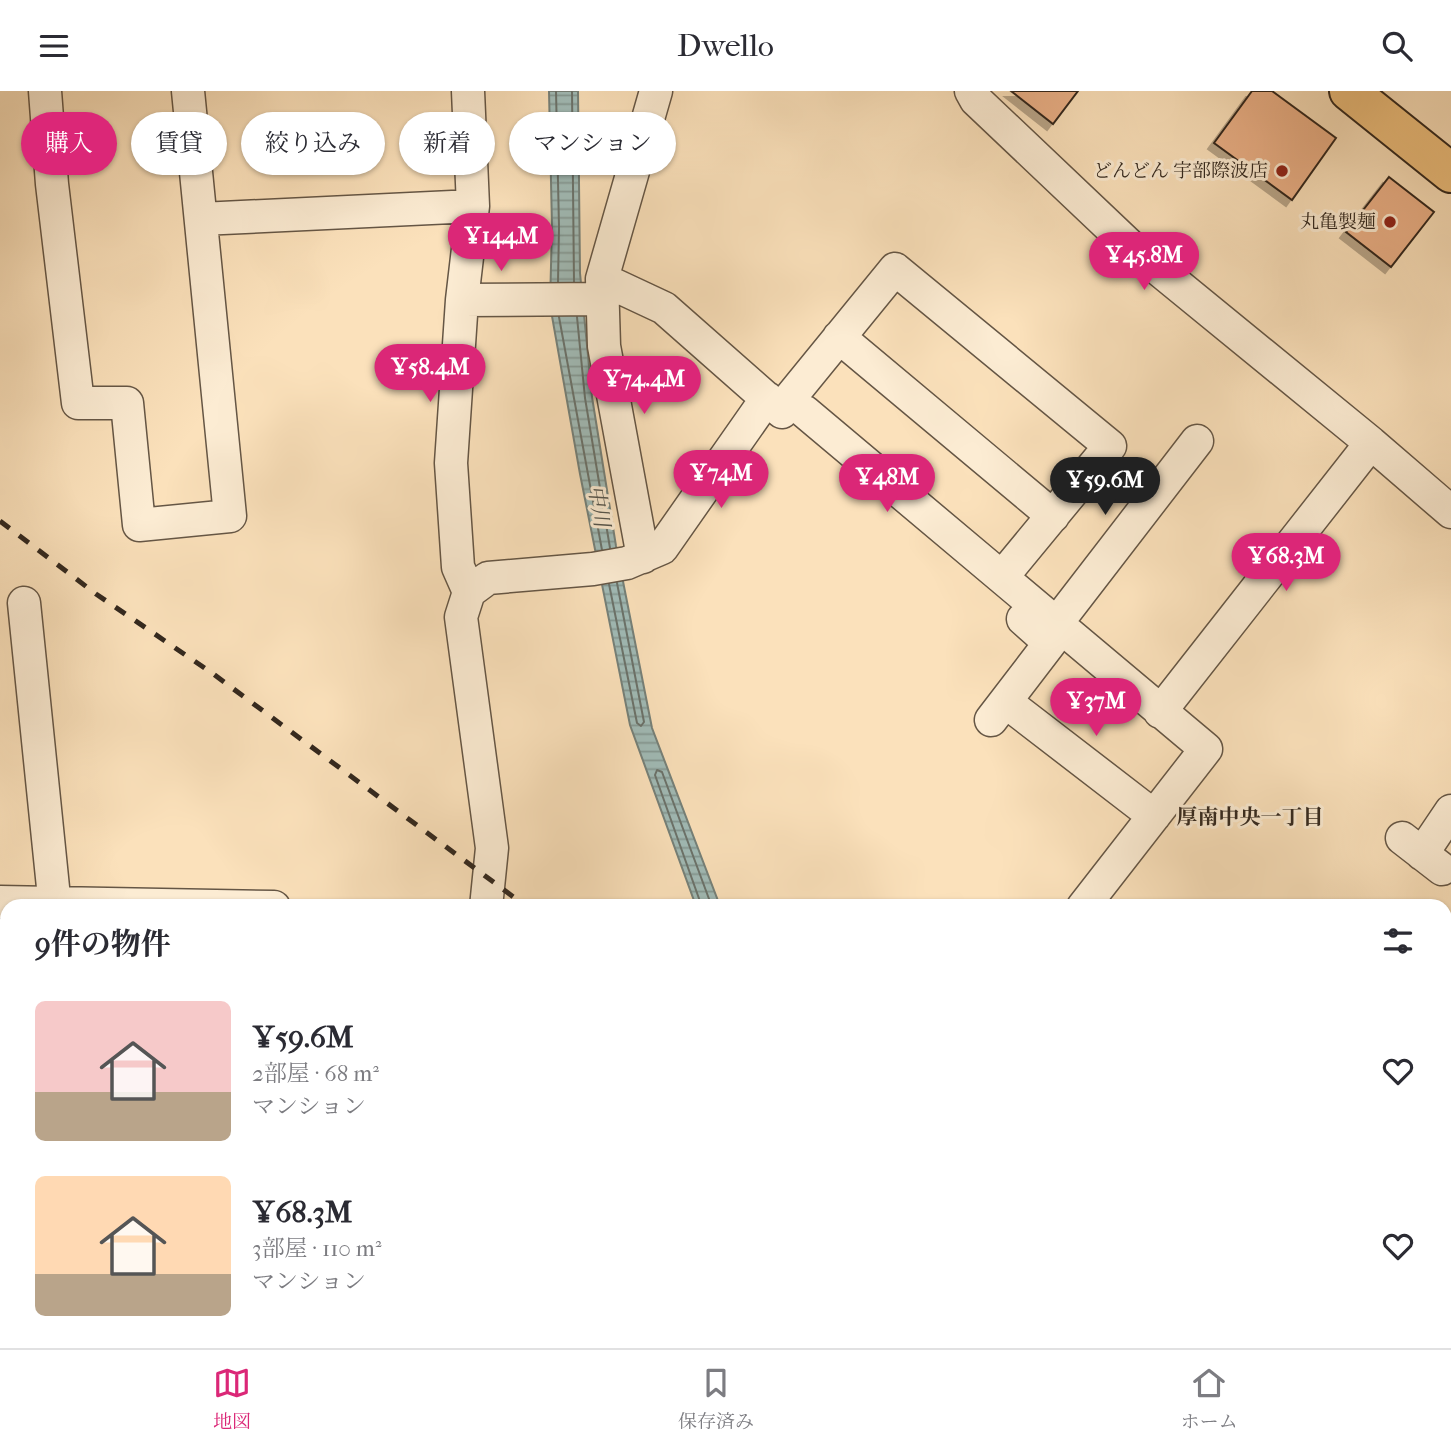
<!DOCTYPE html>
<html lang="ja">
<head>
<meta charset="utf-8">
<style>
  body { margin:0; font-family:"IM FELL French Canon","Noto Serif JP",serif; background:#f7f7f7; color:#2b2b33; height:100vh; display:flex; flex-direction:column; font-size:26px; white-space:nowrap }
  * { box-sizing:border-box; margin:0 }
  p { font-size:23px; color:#7c7c81 }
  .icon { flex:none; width:38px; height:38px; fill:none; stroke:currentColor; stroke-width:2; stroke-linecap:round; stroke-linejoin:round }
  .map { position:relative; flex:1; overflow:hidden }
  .drawer { position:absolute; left:0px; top:808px; width:1452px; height:450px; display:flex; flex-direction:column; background:#fff; border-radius:21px 21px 0 0; box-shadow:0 2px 5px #0004 }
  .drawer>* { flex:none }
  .banner { position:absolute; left:21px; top:21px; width:700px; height:63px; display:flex; gap:14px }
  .price { position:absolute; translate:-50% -60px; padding:0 16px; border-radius:24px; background:#db2777; color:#fff; font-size:23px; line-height:46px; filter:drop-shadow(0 2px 4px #0008) }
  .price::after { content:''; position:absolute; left:50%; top:42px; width:21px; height:16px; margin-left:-10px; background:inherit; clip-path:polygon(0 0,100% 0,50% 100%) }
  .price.current { background:#222; color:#fff }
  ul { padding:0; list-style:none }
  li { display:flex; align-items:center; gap:21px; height:175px; padding:0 35px }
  li span { display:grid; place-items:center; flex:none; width:196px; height:140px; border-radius:10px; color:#555 }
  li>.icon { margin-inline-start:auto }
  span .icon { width:84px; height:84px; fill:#fffc; stroke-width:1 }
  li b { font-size:30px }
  h2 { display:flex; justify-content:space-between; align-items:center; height:84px; padding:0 35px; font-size:30px }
  .pill { padding:0 24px; border-radius:32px; background:#fff; box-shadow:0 2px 5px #0004; font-size:24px; line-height:63px }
  .pill.current { background:#db2777; color:#fff }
  header { display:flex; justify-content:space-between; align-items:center; height:91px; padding:0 35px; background:#fff; font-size:32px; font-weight:600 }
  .menu { display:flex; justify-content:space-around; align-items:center; height:98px; border-top:2px solid #e1e1e2; background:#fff; font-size:19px; color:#7c7c81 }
  .menu a { display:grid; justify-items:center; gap:4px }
  .menu .current { color:#db2777 }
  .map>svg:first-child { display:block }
  .water { fill:url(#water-rules); stroke:#75817a; stroke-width:2 }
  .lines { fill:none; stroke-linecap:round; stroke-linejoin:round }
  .shore { stroke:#6a726b; stroke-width:2 }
  .building { fill:#eab087; stroke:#33281e; stroke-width:2; filter:url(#shadow) }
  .minor-casing { stroke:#655645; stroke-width:35 }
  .major-casing { stroke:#33281e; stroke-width:42 }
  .minor { stroke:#fcecd3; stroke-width:32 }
  .major { stroke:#eec07e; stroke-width:38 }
  .rail { stroke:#33281e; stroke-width:5; stroke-dasharray:12 12; stroke-linecap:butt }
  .poi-dot { fill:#8f2418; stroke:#fcecd3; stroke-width:2.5 }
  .labels { text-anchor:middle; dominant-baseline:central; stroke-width:6; stroke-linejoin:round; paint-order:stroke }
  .poi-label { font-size:19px; fill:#33281e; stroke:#fcecd3; text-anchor:end }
  .water-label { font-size:21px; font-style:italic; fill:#54544c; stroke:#fcecd3 }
  .neighbourhood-label { font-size:21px; font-weight:bold; fill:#33281e; stroke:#fcecd3 }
</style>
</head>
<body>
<header><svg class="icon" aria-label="menu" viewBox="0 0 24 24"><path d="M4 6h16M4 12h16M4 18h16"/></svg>Dwello<svg class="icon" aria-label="search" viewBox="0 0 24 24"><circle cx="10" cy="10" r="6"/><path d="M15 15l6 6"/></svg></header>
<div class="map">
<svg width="1451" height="1257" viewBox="0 0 1451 1257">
  <defs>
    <pattern id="water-rules" width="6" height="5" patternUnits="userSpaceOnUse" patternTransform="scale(1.75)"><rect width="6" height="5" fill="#a1bcb8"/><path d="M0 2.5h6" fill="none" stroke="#849995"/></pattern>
    <filter id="shadow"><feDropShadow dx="-6" dy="6" stdDeviation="0" flood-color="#0004"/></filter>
  </defs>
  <rect width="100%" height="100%" fill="#fbe1bb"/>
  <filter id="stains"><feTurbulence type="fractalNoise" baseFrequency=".00286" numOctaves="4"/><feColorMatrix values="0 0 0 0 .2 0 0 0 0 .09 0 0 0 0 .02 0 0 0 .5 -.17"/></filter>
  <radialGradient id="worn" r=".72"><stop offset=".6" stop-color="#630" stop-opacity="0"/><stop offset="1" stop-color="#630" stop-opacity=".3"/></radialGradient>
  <path class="water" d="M549 0H578L580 182 592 306 616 455 652 637 720 815H696L630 634 580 383 550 214 552 136Z"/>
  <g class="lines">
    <path class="shore" d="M556 0 559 136 558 191
      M572 0 574 191
      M559 226 602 459
      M577 226 585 307 610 457
      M609 493 637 632 641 635 644 631 617 492
      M702 816 655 684 657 679 662 681 712 816"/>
  </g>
  <path class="building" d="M1011 0H1078L1053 33Z
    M1252 0H1272L1336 47 1292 109 1214 52Z
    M1389 86 1434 121 1391 176 1346 141Z"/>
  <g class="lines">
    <g class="minor-casing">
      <path id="minor" d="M45 0 52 93 78 312H127L139 434 230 425 188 0
        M971 0 976 9 1130 155 1371 352 1451 421
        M201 128 473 115 468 0
        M602 188 664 217 782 321
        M462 209 602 208
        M839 246 1053 425
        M780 319 895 178 1110 355 1002 486
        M805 321 1206 658 1083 816
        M643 466 604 255 602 188 656 0
        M469 501 458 476 451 372 462 209 473 115
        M24 512 55 816
        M1056 533 1197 350
        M1006 611 1154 725
        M1160 621 1371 352
        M991 629 1050 552 1023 528
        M1402 747 1442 778
        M1422 763 1451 720
        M0 811 274 816
        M486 816 492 757 461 526 469 501 488 487 593 478 627 472 662 457 767 307
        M1446 1021 1451 1013
        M1446 1101 1451 1106
        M96 1251 97 1257
        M532 1251V1257
        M603 1251V1257
        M830 1251 831 1257
        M891 1251 893 1257
        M1302 1251 1309 1257
        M747 1257V1253L764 1251
        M977 1257 998 1251"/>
    </g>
    <g class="major-casing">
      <path id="major" d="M1349 0 1451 82"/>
    </g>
    <use href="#minor" class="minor"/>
    <use href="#major" class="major"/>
    <path class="rail" d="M0 430 96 503 212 582 527 816
      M1100 1251 1108 1257"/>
  </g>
  <g class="poi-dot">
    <circle cx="1282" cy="80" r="7"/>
    <circle cx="1390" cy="131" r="7"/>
  </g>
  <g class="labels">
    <g class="poi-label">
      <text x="1268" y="80">どんどん 宇部際波店</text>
      <text x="1376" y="131">丸亀製麺</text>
    </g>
    <g class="water-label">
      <text transform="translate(599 415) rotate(80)">中川</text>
    </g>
    <g class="neighbourhood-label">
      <text x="1250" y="726">厚南中央一丁目</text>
    </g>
  </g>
  <rect width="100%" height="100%" filter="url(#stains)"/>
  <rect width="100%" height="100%" fill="url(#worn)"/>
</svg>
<b class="price" style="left:501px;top:182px">¥144M</b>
<b class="price" style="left:1144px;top:201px">¥45.8M</b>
<b class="price" style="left:430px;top:313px">¥58.4M</b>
<b class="price" style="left:644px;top:325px">¥74.4M</b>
<b class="price" style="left:721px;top:419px">¥74M</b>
<b class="price" style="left:887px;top:423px">¥48M</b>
<b class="price current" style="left:1105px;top:426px">¥59.6M</b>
<b class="price" style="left:1286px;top:502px">¥68.3M</b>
<b class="price" style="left:1096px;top:647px">¥37M</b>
<div class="banner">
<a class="pill current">購入</a>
<a class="pill">賃貸</a>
<a class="pill">絞り込み</a>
<a class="pill">新着</a>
<a class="pill">マンション</a>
</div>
<section class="drawer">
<h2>9件の物件<svg class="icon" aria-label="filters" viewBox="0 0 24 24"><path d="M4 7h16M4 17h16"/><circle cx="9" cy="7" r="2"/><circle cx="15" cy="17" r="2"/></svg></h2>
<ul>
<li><span style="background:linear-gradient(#f6c9c9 65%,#b9a48a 0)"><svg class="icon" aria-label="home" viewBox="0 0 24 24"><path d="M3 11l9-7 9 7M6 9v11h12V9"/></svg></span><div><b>¥59.6M</b><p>2部屋 · 68 m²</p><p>マンション</p></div><svg class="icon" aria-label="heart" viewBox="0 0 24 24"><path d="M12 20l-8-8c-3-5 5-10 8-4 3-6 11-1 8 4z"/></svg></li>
<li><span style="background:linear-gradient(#ffd9b3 70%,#b9a48a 0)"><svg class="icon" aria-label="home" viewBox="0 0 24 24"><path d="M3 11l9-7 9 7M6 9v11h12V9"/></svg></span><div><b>¥68.3M</b><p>3部屋 · 110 m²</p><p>マンション</p></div><svg class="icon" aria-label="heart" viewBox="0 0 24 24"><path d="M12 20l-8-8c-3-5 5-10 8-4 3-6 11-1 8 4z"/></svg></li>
</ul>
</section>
</div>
<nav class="menu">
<a class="current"><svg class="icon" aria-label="map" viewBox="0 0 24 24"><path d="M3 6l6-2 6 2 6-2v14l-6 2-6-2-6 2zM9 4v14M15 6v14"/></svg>地図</a>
<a><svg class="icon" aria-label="saved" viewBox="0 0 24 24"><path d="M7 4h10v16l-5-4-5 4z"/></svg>保存済み</a>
<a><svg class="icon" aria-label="home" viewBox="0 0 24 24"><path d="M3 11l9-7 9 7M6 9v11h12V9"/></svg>ホーム</a>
</nav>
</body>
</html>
